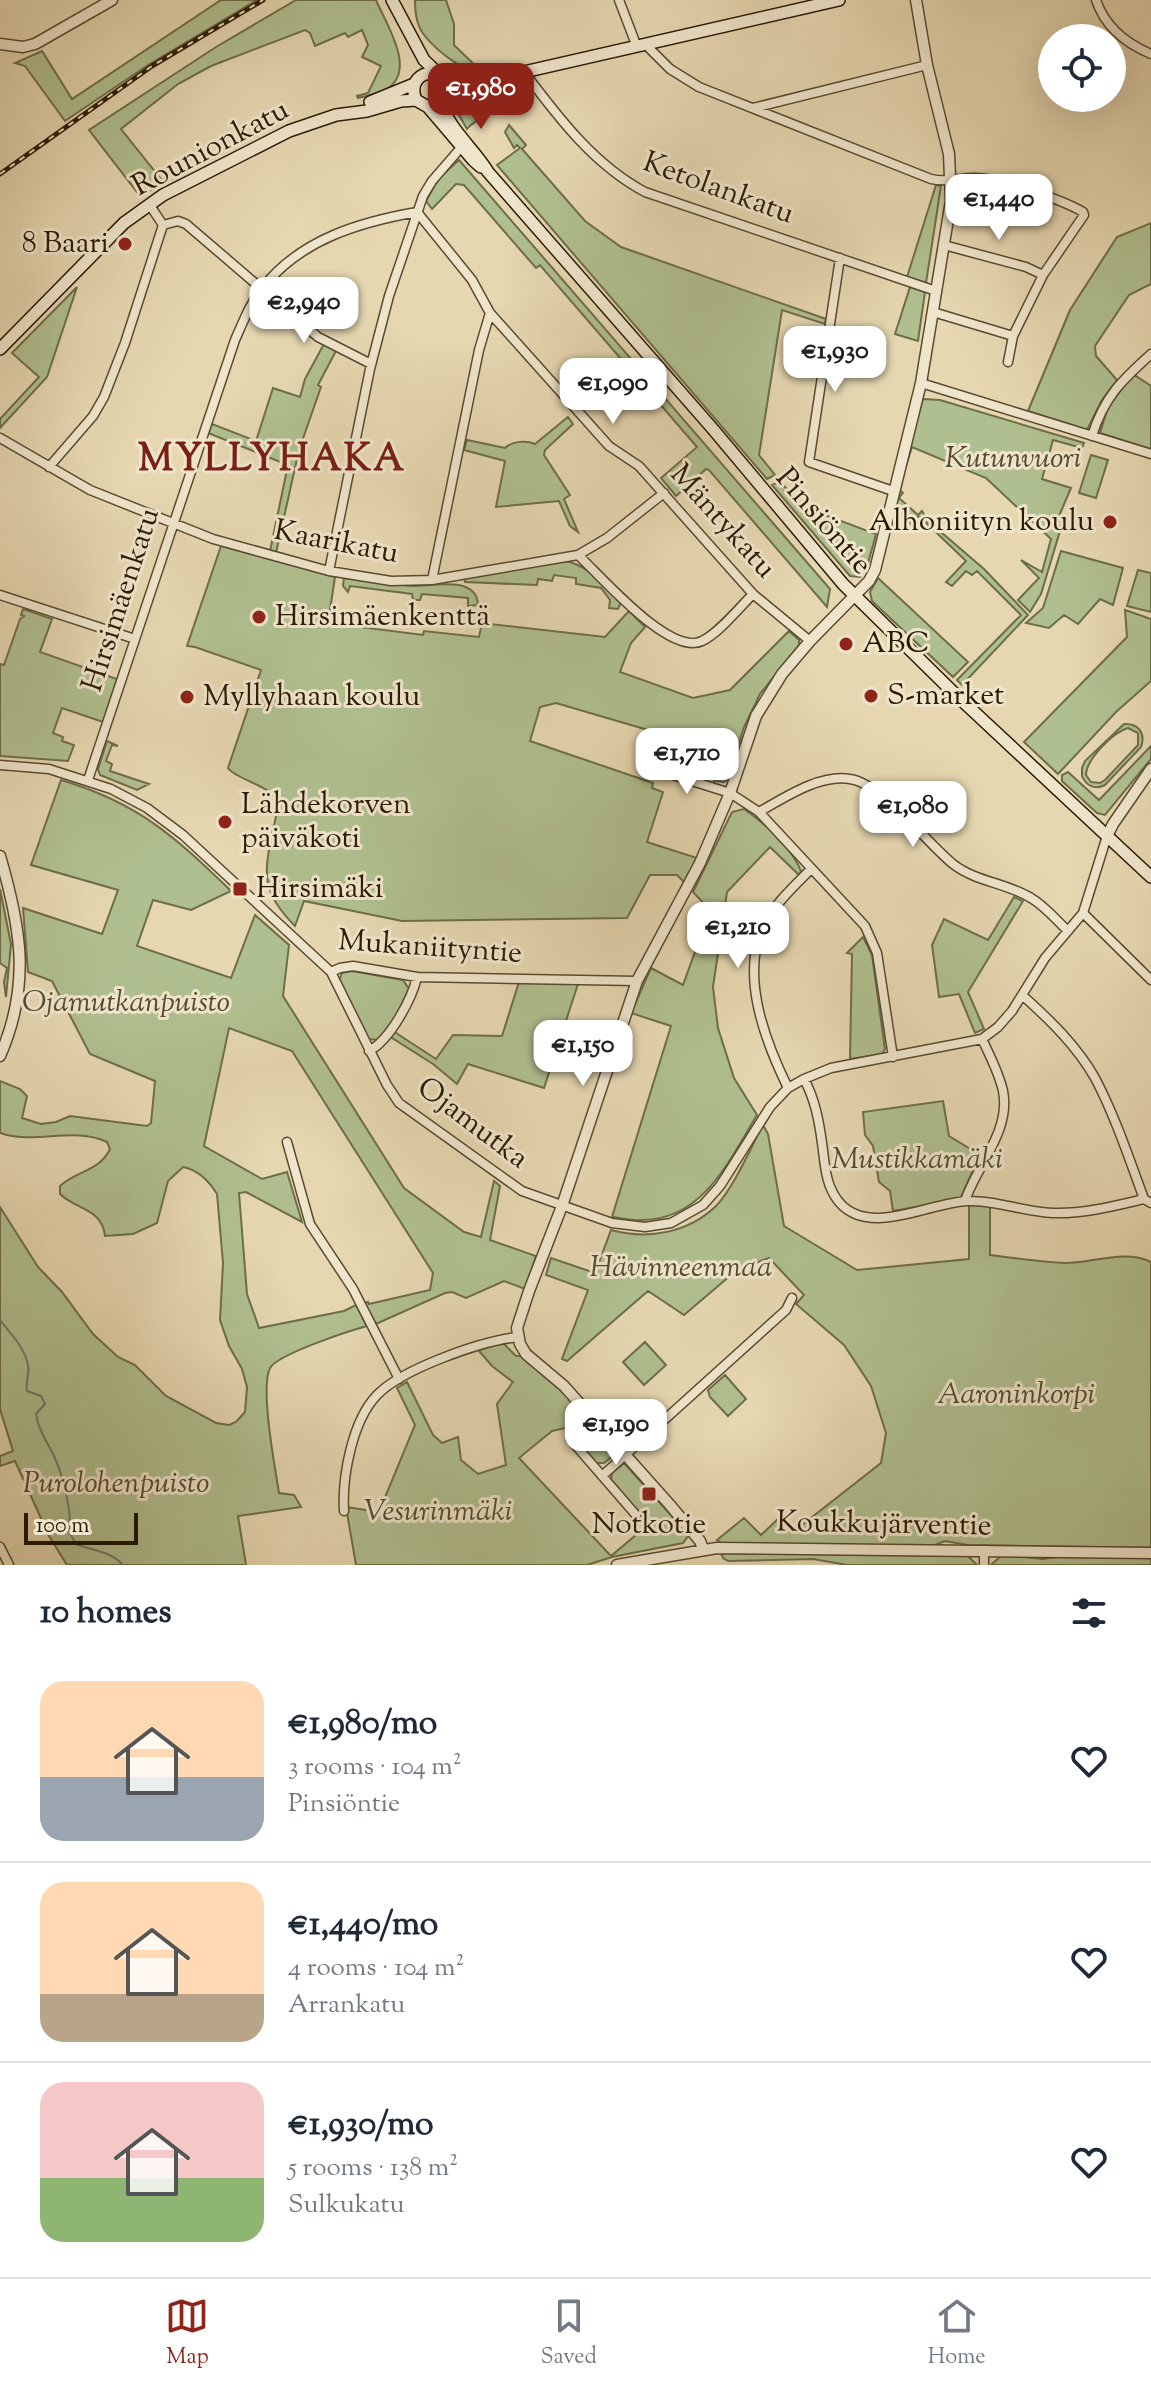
<!DOCTYPE html>
<html lang="en">
<head>
<meta charset="utf-8">
<style>
  body { margin:0; font-family:"Sorts Mill Goudy",serif; background:#f2f2f3; color:#1f2937; height:100vh; display:flex; flex-direction:column; font-size:30px; white-space:nowrap }
  * { box-sizing:border-box; margin:0 }
  p { font-size:26px; color:#747a83 }
  .icon { flex:none; width:44px; height:44px; fill:none; stroke:currentColor; stroke-width:2; stroke-linecap:round; stroke-linejoin:round }
  .map { position:relative; height:1565px; overflow:hidden }
  .panel { display:flex; flex-direction:column; background:#fff; flex:1 }
  .panel>* { flex:none }
  .buttons { position:absolute; left:1038px; top:24px; display:grid; gap:16px }
  .buttons a { display:grid; place-items:center; width:88px; height:88px; border-radius:50%; background:#fff; box-shadow:0 8px 32px #0002; font-size:40px }
  .scale { position:absolute; left:24px; bottom:20px; width:114px; box-sizing:border-box; padding-left:8px; border:4px solid #2c1b03; border-top:0; font-size:22px; line-height:28px; white-space:nowrap; color:#2c1b03; -webkit-text-stroke:6px #efe5cc; paint-order:stroke }
  .price { position:absolute; translate:-50% -68px; padding:0 18px; border-radius:16px; background:#fff; color:#222; font-size:26px; line-height:52px; filter:drop-shadow(0 2px 4px #0008) }
  .price::after { content:''; position:absolute; left:50%; top:48px; width:24px; height:18px; margin-left:-12px; background:inherit; clip-path:polygon(0 0,100% 0,50% 100%) }
  .price.current { background:#8f2418; color:#fff }
  ul { padding:0; list-style:none }
  li { display:flex; align-items:center; gap:24px; height:200px; padding:0 40px }
  li+li { border-top:2px solid #e0e1e3 }
  li span { display:grid; place-items:center; flex:none; width:224px; height:160px; border-radius:24px; color:#555 }
  li>.icon { margin-inline-start:auto }
  span .icon { width:96px; height:96px; fill:#fffc; stroke-width:1 }
  li b { font-size:34px }
  h2 { display:flex; justify-content:space-between; align-items:center; height:96px; padding:0 40px; font-size:34px }
  .dock { display:flex; justify-content:space-around; align-items:center; height:112px; border-top:2px solid #e0e1e3; background:#fff; font-size:22px; color:#747a83 }
  .dock a { display:grid; justify-items:center; gap:4px }
  .dock .current { color:#8f2418 }
  .map>svg:first-child { display:block }
  .green { fill:#b0bf8f; stroke:#6e6d49; stroke-width:2; fill-rule:evenodd }
  .lines { fill:none; stroke-linecap:round; stroke-linejoin:round }
  .stream { stroke:#707870; stroke-width:2 }
  .minor-casing { stroke:#5a4a2e; stroke-width:11 }
  .tertiary-casing { stroke:#5a4a2e; stroke-width:13 }
  .secondary-casing { stroke:#2c1b03; stroke-width:14 }
  .minor { stroke:#efe5cc; stroke-width:8 }
  .tertiary { stroke:#efe5cc; stroke-width:10 }
  .secondary { stroke:#efe5cc; stroke-width:11 }
  .rail-casing { stroke:#2c1b03; stroke-width:5 }
  .rail { stroke:#efe5cc; stroke-width:2; stroke-dasharray:6; stroke-linecap:butt }
  .poi-dot { fill:#8f2418; stroke:#efe5cc; stroke-width:3 }
  .labels { text-anchor:middle; dominant-baseline:central; stroke-width:6; stroke-linejoin:round; paint-order:stroke }
  .street-label { font-size:30px; fill:#2c1b03; stroke:#efe5cc }
  .poi-label { font-size:30px; fill:#2c1b03; stroke:#efe5cc; text-anchor:start }
  .park-label { font-size:30px; font-style:italic; fill:#544c2d; stroke:#efe5cc }
  .district-label { font-size:38px; font-weight:bold; letter-spacing:2px; fill:#7a1f14; stroke:#efe5cc }
</style>
</head>
<body>
<div class="map">
<svg width="1151" height="1565" viewBox="0 0 1151 1565">
  <rect width="100%" height="100%" fill="#e6d7b1"/>
  <filter id="stains"><feTurbulence type="fractalNoise" baseFrequency=".0025" numOctaves="4"/><feColorMatrix values="0 0 0 0 .2 0 0 0 0 .09 0 0 0 0 .02 0 0 0 .5 -.17"/></filter>
  <radialGradient id="worn" r=".72"><stop offset=".6" stop-color="#630" stop-opacity="0"/><stop offset="1" stop-color="#630" stop-opacity=".3"/></radialGradient>
  <path class="green" d="M221 0H257L148 65 65 121 25 66 15 63 42 51 72 99Z
    M296 0H376C386 24 420 74 383 91 375 95 366 96 358 98L357 96 368 93 381 66 362 57 368 45 362 30 348 37 345 33 315 46 310 33 305 30 211 66 178 84 121 129 164 183 140 196 89 130 216 47Z
    M415 0H446L454 24V45L481 71C464 74 425 43 419 26 416 19 415 8 415 0Z
    M498 90 501 95C498 117 478 115 467 129L459 115C462 96 482 94 498 90Z
    M509 125 526 145 522 149 585 221 621 247 826 319 825 324 782 310 759 455 775 475 767 479 497 165 520 148 517 145 514 148 505 132Z
    M459 160 830 589 827 607 709 470 706 469 676 496 661 478 697 447 540 265 536 268 464 185 456 184 432 209 426 201 439 178Z
    M936 185 941 186 926 283 907 277Z
    M1151 223V284L1129 295 1095 346 1096 356 1117 380 1102 400 1087 430 1028 411 1070 310 1117 237Z
    M77 287 47 377 0 428V419L39 377 12 353Z
    M910 287 925 292 918 341 895 334Z
    M324 344 336 351 318 385 321 387 299 450 276 553 270 551 288 465 208 433 212 424 256 441 273 388 300 397 305 379Z
    M1133 374 1151 386V449L1100 433 1108 407Z
    M923 399 940 400 1084 443 1082 448 1053 440 1042 479 1071 488 1059 516 1063 521 1041 594 1030 612 1018 600 1039 578 1021 560 1042 572 1051 539 986 478 912 447 904 472 902 471Z
    M568 417 573 424 545 450 544 455 570 495 564 499 578 532 570 526 559 501 496 507 505 461 464 450 467 440 505 448C512 441 527 440 535 444Z
    M1091 455 1108 460 1096 498 1079 493Z
    M780 481 801 506 876 534 867 567 860 577 850 576 772 485Z
    M897 488 903 493 899 498 918 515 922 511 927 520 984 569 1028 615 962 685 957 680 1021 615 977 571 972 575 966 571 952 586 946 582 966 561 919 516 911 524 898 512 893 517Z
    M221 546 335 577 328 623 423 635 424 631 479 637 482 623 605 637 629 611 645 627 631 643 620 672 693 698 730 690 789 631 799 640V645L760 694 744 727 727 780 724 782 714 781 723 752 556 703 540 707 530 741 653 783 652 788 663 792 647 842 697 858 684 882 677 875H650L627 918 402 921 304 901 295 926C263 894 263 877 272 834 275 821 279 809 275 796 262 784 235 778 228 768L261 670 195 647 187 646Z
    M1061 551 1123 568 1113 605 1100 599 1078 624 1064 615 1049 628 1026 623 1043 608Z
    M564 561C588 564 604 586 621 602L618 609 609 608 610 600 601 588 576 584V578L554 575 552 581 538 579 537 585 465 582 464 578Z
    M1138 570 1151 573V612L1127 606Z
    M344 578C367 581 390 585 414 586 432 586 477 575 478 605L468 606V598L422 594 420 600H413L412 594 350 586 348 592 343 586Z
    M878 578 968 662 953 677 872 601 870 592Z
    M23 609 52 619 40 652 117 679 103 722 62 708 53 733 63 737 62 741 74 745 68 761 0 756V664L4 665 20 619 24 616 21 615Z
    M1125 610 1151 619V681L1116 712 1058 774 1024 742 1127 637Z
    M1124 724C1138 723 1146 733 1141 747L1105 785C1095 790 1086 786 1082 776V768L1085 761ZM1128 728 1138 733V745L1105 780 1100 783 1091 782 1086 775C1086 760 1113 732 1128 728Z
    M107 741 118 746 112 745 106 761 112 764 110 771 149 784 137 790 100 775 98 769Z
    M1151 746V759L1105 815 1097 813 1062 781V775L1068 772 1099 800Z
    M61 780C139 803 175 837 231 891L191 910 153 900 137 946 231 978 255 915 289 945 283 996 404 1188 464 1232 481 1237 494 1181 500 1186 490 1240 536 1256 525 1289 504 1281 466 1298 452 1292 445 1293 376 1324 364 1303 368 1302 369 1304 430 1290 433 1273 292 1051 229 1028 204 1146 262 1179 287 1172 302 1222 246 1192 239 1193 247 1294 259 1328 344 1311 356 1305 367 1326C349 1331 278 1354 270 1368 260 1388 275 1468 279 1493L294 1495 301 1507 238 1516 246 1565H67L49 1536 15 1461 0 1466V1456L13 1451 0 1409V1207L38 1267 62 1292 93 1334 118 1357 135 1365 166 1396 216 1423 229 1425 236 1422 245 1412 247 1387 242 1369 229 1346 220 1320 223 1263 217 1194C209 1181 198 1170 183 1167L168 1181 157 1223 133 1234 105 1236C102 1208 76 1210 60 1194V1186C77 1170 99 1172 110 1149L107 1142C74 1126 35 1145 0 1133V1081L20 1089 27 1096 22 1118 41 1124 56 1122 70 1116 147 1126 151 1123 155 1081 90 1054 52 981 28 972 23 908 102 934 118 890 31 865Z
    M744 809C767 825 790 845 801 871L799 875 770 847 727 892 713 987 718 1028 734 1078 757 1115C730 1159 704 1219 643 1220 633 1221 622 1218 612 1217L671 1026 631 1013 651 968 683 985 710 910 693 892 732 812Z
    M0 889 11 944 6 997 4 982 7 968 0 963Z
    M1014 897 1023 901 968 992 984 1029 975 1033 959 994 939 997 932 945 944 919 988 940Z
    M863 937 872 955 885 1049 882 1054 850 1059 852 954 847 953Z
    M352 971 403 980 409 989 395 1018 378 1040 369 1039 365 1035 339 981 342 973Z
    M519 982 578 984 544 1088 468 1064 457 1084 433 1064 389 1036 393 1031 436 1059 453 1035 502 1036Z
    M943 1101 949 1136 980 1155 960 1199 893 1211 890 1191 879 1182 873 1146 865 1135 863 1112Z
    M763 1125 768 1134 784 1226 857 1270 969 1259V1205L990 1206V1255C1015 1258 1039 1262 1065 1263 1093 1263 1125 1249 1151 1262V1548L968 1545 945 1541 932 1546 721 1543 717 1540 744 1518 761 1535 779 1518 793 1532 881 1463 886 1433 871 1386 844 1345 796 1304 804 1295 769 1258 737 1270 684 1315 648 1291 567 1361 562 1359 588 1290 546 1275 551 1258 595 1273 611 1230C648 1240 688 1233 716 1206 733 1189 751 1147 763 1125Z
    M502 1342 516 1356H521L565 1394 615 1454 604 1463H596L565 1428 552 1431 519 1458 611 1556 649 1524 611 1480 612 1473 624 1463 689 1535 683 1543 612 1557 587 1565H356L346 1507 379 1512 415 1425 397 1388 407 1382 433 1435 442 1443 458 1437 461 1460 478 1474 506 1465 497 1404 513 1382 492 1366 479 1351 482 1347Z
    M645 1342 666 1365 644 1385 623 1362Z
    M725 1375 746 1399 728 1416 710 1397 708 1390Z
    M721 1553 968 1556 977 1565H847L813 1559 728 1561 723 1558Z
    M1002 1555 1043 1559 1064 1556 1151 1558V1565H991Z"/>
  <g class="lines">
    <path class="stream" d="M0 1320C10 1333 25 1348 28 1365 30 1375 25 1381 27 1391L41 1396 45 1404 36 1414C38 1429 47 1442 54 1456 62 1473 73 1514 69 1532L76 1544C93 1551 111 1551 123 1565"/>
    <g class="minor-casing">
      <path id="minor" d="M619 0 637 47
        M1096 0C1105 27 1125 43 1151 54
        M646 45 670 69 699 87 931 179C947 183 959 178 975 178 999 178 1063 200 1083 212L1084 215 1043 275 1013 336 933 312
        M524 72C558 117 594 165 645 192L936 291
        M753 108 927 65
        M417 212 472 280 490 313 609 446 639 466 753 594 810 641
        M163 225 178 221 186 224 318 337 371 364
        M944 245 1026 267 1043 275
        M840 258 809 462 893 491
        M1008 362 1013 336
        M921 383 1151 454
        M1092 436C1104 397 1122 380 1151 354
        M0 438 90 490 213 539 329 571 391 581 432 580 578 555 607 538 664 493
        M49 467 93 416 104 397 125 343 163 225 149 204
        M578 555C601 576 670 657 702 641 718 634 740 607 753 594
        M329 571 370 369 389 296 423 196 432 181 465 143
        M432 580 479 350 490 313
        M0 595 135 639
        M0 765 49 769 111 789 147 808 183 835 331 972 387 1085 399 1103 522 1191 612 1223 645 1227 671 1223 703 1205 720 1186 770 1107 788 1088 804 1079 831 1068 982 1039 998 1027 1012 1011 1045 958 1083 913 1107 836
        M654 769 730 793 759 812 865 926 877 953 893 1057
        M88 780 235 340C243 322 251 301 264 286 302 239 360 222 417 212
        M759 812C784 798 819 774 850 779 881 783 927 843 953 864 976 882 1007 883 1031 898 1045 906 1056 920 1068 931
        M1083 913 1151 980
        M331 972 340 968 353 966 417 977 637 981
        M1022 995C1049 1019 1077 1046 1095 1078 1115 1116 1129 1158 1144 1199L1151 1203
        M369 1051C390 1040 412 999 417 977
        M804 1079C815 1099 819 1121 822 1143 825 1164 825 1185 839 1202 869 1238 930 1202 968 1201 996 1200 1024 1212 1053 1213 1084 1214 1114 1206 1144 1199
        M788 1088C765 1041 738 972 766 921 778 901 794 886 810 870
        M287 1142 310 1224 353 1289 399 1379
        M965 1201C977 1165 1011 1131 1003 1091 999 1073 990 1056 982 1039
        M571 1440 636 1515
        M602 1476 786 1310 792 1298
        M344 1511C342 1477 352 1421 377 1395 402 1369 481 1341 518 1337
        M0 1547 9 1565
        M984 1550V1565"/>
    </g>
    <g class="tertiary-casing">
      <path id="tertiary" d="M0 44 23 47 35 44 112 0
        M1107 836 1113 824 1151 769
        M0 856C21 928 31 985 0 1056
        M703 1549 700 1541 670 1505 564 1386 526 1354 520 1344 517 1328 529 1291 562 1206 637 981 700 863 730 793 756 716 782 674 810 641 869 581 875 570 921 383 951 201 949 154 927 65 916 0
        M617 1565 717 1548 1151 1553"/>
    </g>
    <g class="secondary-casing">
      <path id="secondary" d="M392 0 424 60 446 81 447 97 436 107
        M438 74C420 70 409 83 416 100L428 107 473 160 481 167
        M446 81 476 83 839 0
        M370 102 414 84
        M442 103C446 126 476 151 488 172L712 428 843 584 956 695 1151 877
        M0 349 124 223 163 195 289 131 336 115 367 111 401 101 416 100"/>
    </g>
    <use href="#minor" class="minor"/>
    <use href="#tertiary" class="tertiary"/>
    <use href="#secondary" class="secondary"/>
    <g class="rail-casing">
      <path id="rail" d="M0 174 152 66 263 0"/>
    </g>
    <use href="#rail" class="rail"/>
  </g>
  <g class="poi-dot">
    <circle cx="125" cy="244" r="8"/>
    <circle cx="1110" cy="522" r="8"/>
    <circle cx="259" cy="617" r="8"/>
    <circle cx="846" cy="644" r="8"/>
    <circle cx="871" cy="696" r="8"/>
    <circle cx="187" cy="697" r="8"/>
    <circle cx="225" cy="822" r="8"/>
    <rect x="232" y="881" width="16" height="16" rx="4"/>
    <rect x="641" y="1486" width="16" height="16" rx="4"/>
  </g>
  <g class="labels">
    <g class="street-label">
      <text transform="translate(211 149) rotate(-28)">Rounionkatu</text>
      <text transform="translate(718 189) rotate(20)">Ketolankatu</text>
      <text transform="translate(722 522) rotate(48)">Mäntykatu</text>
      <text transform="translate(823 522) rotate(49)">Pinsiöntie</text>
      <text transform="translate(336 543) rotate(11)">Kaarikatu</text>
      <text transform="translate(122 600) rotate(-72)">Hirsimäenkatu</text>
      <text transform="translate(430 948) rotate(4)">Mukaniityntie</text>
      <text transform="translate(472 1124) rotate(37)">Ojamutka</text>
      <text transform="translate(884 1525) rotate(1)">Koukkujärventie</text>
    </g>
    <g class="poi-label">
      <text x="109" y="244" text-anchor="end">8 Baari</text>
      <text x="1094" y="522" text-anchor="end">Alhoniityn koulu</text>
      <text x="275" y="617">Hirsimäenkenttä</text>
      <text x="862" y="644">ABC</text>
      <text x="887" y="696">S-market</text>
      <text x="203" y="697">Myllyhaan koulu</text>
      <text x="241" y="805">Lähdekorven<tspan x="241" dy="34">päiväkoti</tspan></text>
      <text x="256" y="889">Hirsimäki</text>
      <text x="649" y="1525" text-anchor="middle">Notkotie</text>
    </g>
    <g class="park-label">
      <text x="1013" y="459">Kutunvuori</text>
      <text x="126" y="1003">Ojamutkanpuisto</text>
      <text x="917" y="1160">Mustikkamäki</text>
      <text x="681" y="1268">Hävinneenmaa</text>
      <text x="1016" y="1395">Aaroninkorpi</text>
      <text x="116" y="1484">Purolohenpuisto</text>
      <text x="438" y="1512">Vesurinmäki</text>
    </g>
    <g class="district-label">
      <text x="272" y="461">MYLLYHAKA</text>
    </g>
  </g>
  <rect width="100%" height="100%" filter="url(#stains)"/>
  <rect width="100%" height="100%" fill="url(#worn)"/>
</svg>
<div class="buttons">
<a><svg class="icon" aria-label="locate" viewBox="0 0 24 24"><circle cx="12" cy="12" r="6"/><path d="M12 2v4M12 18v4M2 12h4M18 12h4"/></svg></a>
</div>
<div class="scale">100 m</div>
<b class="price current" style="left:481px;top:131px">€1,980</b>
<b class="price" style="left:999px;top:242px">€1,440</b>
<b class="price" style="left:304px;top:345px">€2,940</b>
<b class="price" style="left:835px;top:394px">€1,930</b>
<b class="price" style="left:613px;top:426px">€1,090</b>
<b class="price" style="left:687px;top:796px">€1,710</b>
<b class="price" style="left:913px;top:849px">€1,080</b>
<b class="price" style="left:738px;top:970px">€1,210</b>
<b class="price" style="left:583px;top:1088px">€1,150</b>
<b class="price" style="left:616px;top:1467px">€1,190</b>
</div>
<section class="panel">
<h2>10 homes<svg class="icon" aria-label="filters" viewBox="0 0 24 24"><path d="M4 7h16M4 17h16"/><circle cx="9" cy="7" r="2"/><circle cx="15" cy="17" r="2"/></svg></h2>
<ul>
<li><span style="background:linear-gradient(#ffd9b3 60%,#9aa5b1 0)"><svg class="icon" aria-label="home" viewBox="0 0 24 24"><path d="M3 11l9-7 9 7M6 9v11h12V9"/></svg></span><div><b>€1,980/mo</b><p>3 rooms · 104 m²</p><p>Pinsiöntie</p></div><svg class="icon" aria-label="heart" viewBox="0 0 24 24"><path d="M12 20l-8-8c-3-5 5-10 8-4 3-6 11-1 8 4z"/></svg></li>
<li><span style="background:linear-gradient(#ffd9b3 70%,#b9a48a 0)"><svg class="icon" aria-label="home" viewBox="0 0 24 24"><path d="M3 11l9-7 9 7M6 9v11h12V9"/></svg></span><div><b>€1,440/mo</b><p>4 rooms · 104 m²</p><p>Arrankatu</p></div><svg class="icon" aria-label="heart" viewBox="0 0 24 24"><path d="M12 20l-8-8c-3-5 5-10 8-4 3-6 11-1 8 4z"/></svg></li>
<li><span style="background:linear-gradient(#f6c9c9 60%,#8fb573 0)"><svg class="icon" aria-label="home" viewBox="0 0 24 24"><path d="M3 11l9-7 9 7M6 9v11h12V9"/></svg></span><div><b>€1,930/mo</b><p>5 rooms · 138 m²</p><p>Sulkukatu</p></div><svg class="icon" aria-label="heart" viewBox="0 0 24 24"><path d="M12 20l-8-8c-3-5 5-10 8-4 3-6 11-1 8 4z"/></svg></li>
</ul>
</section>
<nav class="dock">
<a class="current"><svg class="icon" aria-label="map" viewBox="0 0 24 24"><path d="M3 6l6-2 6 2 6-2v14l-6 2-6-2-6 2zM9 4v14M15 6v14"/></svg>Map</a>
<a><svg class="icon" aria-label="saved" viewBox="0 0 24 24"><path d="M7 4h10v16l-5-4-5 4z"/></svg>Saved</a>
<a><svg class="icon" aria-label="home" viewBox="0 0 24 24"><path d="M3 11l9-7 9 7M6 9v11h12V9"/></svg>Home</a>
</nav>
</body>
</html>
